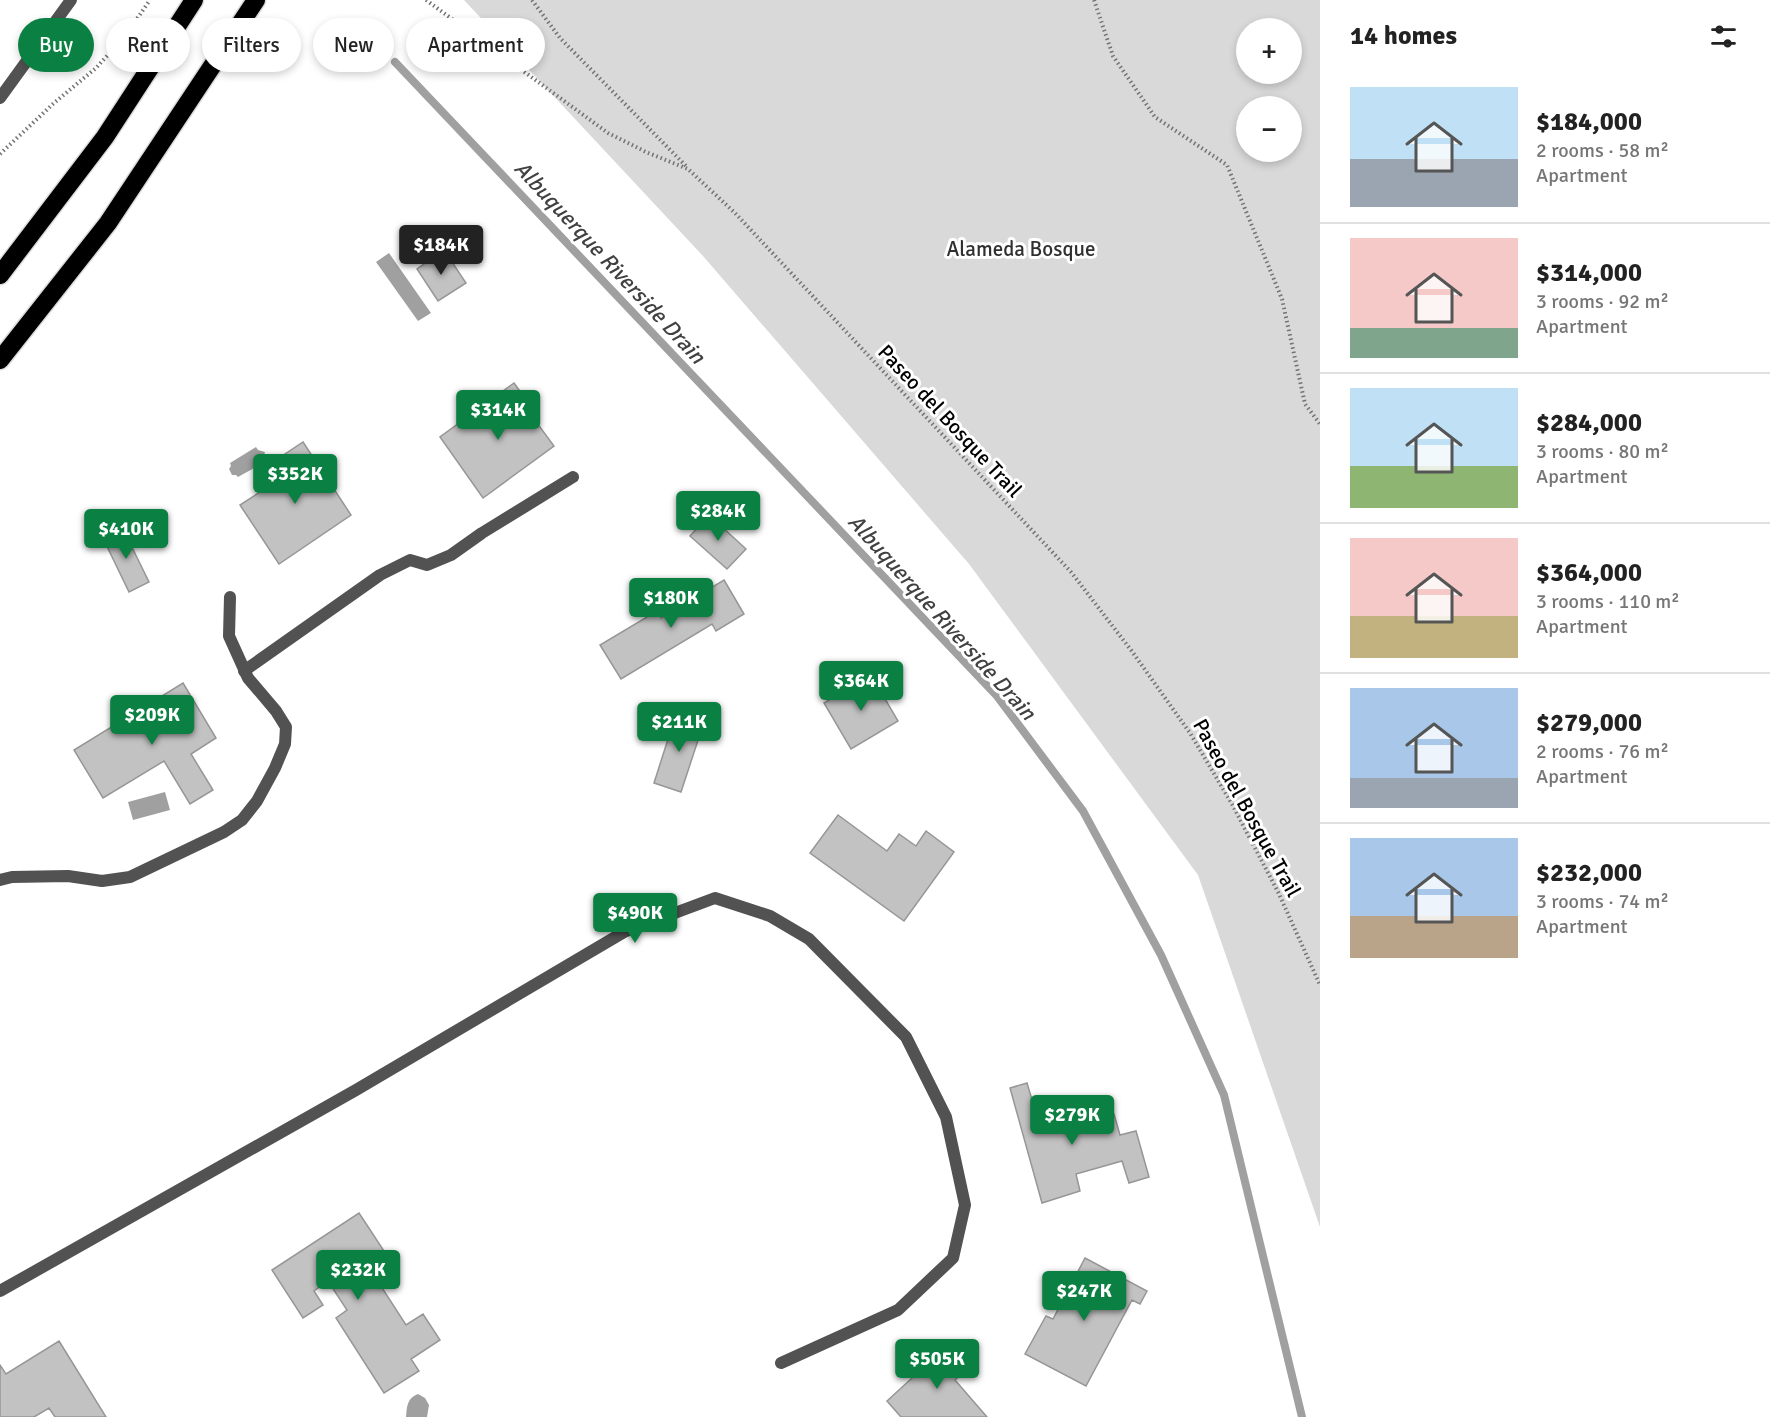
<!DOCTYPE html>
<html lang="en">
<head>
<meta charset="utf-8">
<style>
  body { margin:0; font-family:Signika,sans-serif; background:#f2f2f2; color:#222; height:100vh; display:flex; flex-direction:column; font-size:22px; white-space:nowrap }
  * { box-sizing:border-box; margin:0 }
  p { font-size:20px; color:#767676 }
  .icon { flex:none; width:33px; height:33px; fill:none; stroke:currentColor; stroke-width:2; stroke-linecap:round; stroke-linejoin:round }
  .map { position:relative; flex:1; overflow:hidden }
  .sheet { display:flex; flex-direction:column; background:#fff; width:450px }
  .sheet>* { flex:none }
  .top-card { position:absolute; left:18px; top:18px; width:570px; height:54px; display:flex; gap:12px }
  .controls { position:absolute; left:1236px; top:18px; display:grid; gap:12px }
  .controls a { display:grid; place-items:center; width:66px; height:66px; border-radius:50%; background:#fff; box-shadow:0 3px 9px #0003; font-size:30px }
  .price { position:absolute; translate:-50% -51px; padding:0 14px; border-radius:6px; background:#0b8043; color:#fff; font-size:20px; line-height:39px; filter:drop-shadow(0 2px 3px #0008) }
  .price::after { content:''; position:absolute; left:50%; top:36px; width:18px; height:14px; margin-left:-9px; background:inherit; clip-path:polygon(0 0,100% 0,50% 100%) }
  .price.current { background:#222; color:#fff }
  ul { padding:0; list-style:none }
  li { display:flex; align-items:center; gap:18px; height:150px; padding:0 30px }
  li+li { border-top:2px solid #e0e0e0 }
  li span { display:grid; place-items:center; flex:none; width:168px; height:120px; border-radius:0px; color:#555 }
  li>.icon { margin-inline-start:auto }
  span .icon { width:72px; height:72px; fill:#fffc; stroke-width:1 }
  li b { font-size:26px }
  h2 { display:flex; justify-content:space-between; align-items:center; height:72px; padding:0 30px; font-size:26px }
  .tag { padding:0 21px; border-radius:27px; background:#fff; box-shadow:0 3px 9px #0003; font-size:21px; line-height:54px }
  .tag.current { background:#0b8043; color:#fff }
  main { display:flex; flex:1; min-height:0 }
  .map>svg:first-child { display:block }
  .green { fill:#d9d9d9; fill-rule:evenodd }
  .water { fill:#a0a0a0 }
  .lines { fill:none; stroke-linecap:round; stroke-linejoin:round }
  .stream { stroke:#a0a0a0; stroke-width:8 }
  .building { fill:#c2c2c2; stroke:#969696; stroke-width:1.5 }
  .highway-casing { stroke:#dbdbdb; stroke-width:21 }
  .path { stroke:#747474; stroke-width:4; stroke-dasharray:1.5 3; stroke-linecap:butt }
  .lane { stroke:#525252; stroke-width:12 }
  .street { stroke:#525252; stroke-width:12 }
  .highway { stroke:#000; stroke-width:18 }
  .labels { text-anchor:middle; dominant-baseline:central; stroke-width:6; stroke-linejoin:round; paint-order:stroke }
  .park-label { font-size:21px; fill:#303030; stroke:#fff }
  .street-label { font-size:21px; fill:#000; stroke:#fff }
  .water-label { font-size:22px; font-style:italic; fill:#414141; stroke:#fff }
</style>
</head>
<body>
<main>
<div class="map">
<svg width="1320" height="1417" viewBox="0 0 1320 1417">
  <rect width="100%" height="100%" fill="#fff"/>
  <path class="green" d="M464 0H1320V1227L1198 875 969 564 703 256ZM1246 28H1292V74H1246ZM1246 106H1292V152H1246Z"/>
  <path class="water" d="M389 253 431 313 418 321 376 262Z
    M256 447 258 450 265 452 263 459 265 462 238 477 236 475H232L229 469 231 466 230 463Z
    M165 792 170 810 133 820 128 802Z
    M418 1394 425 1398 429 1405 427 1417H406C407 1406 407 1398 418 1394Z"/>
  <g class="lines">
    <path class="stream" d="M395 62 997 696 1083 811 1161 955 1224 1095 1302 1417"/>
  </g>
  <path class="building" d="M444 250 466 283 438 301 417 269Z
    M514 383 538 416 534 419 554 446 483 498 440 437Z
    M303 442 351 515 279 564 240 505 283 477 273 462Z
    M709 515 746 549 727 569 690 536Z
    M123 529 149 582 129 592 103 538Z
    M724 580 744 614 716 631 712 624 621 679 600 645 657 611 661 618Z
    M871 675 898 721 851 749 824 703Z
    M183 683 216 738 191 754 213 790 190 804 164 761 103 798 74 750Z
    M676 714 704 722 681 792 654 783Z
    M838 815 887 851 899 834 916 846 926 831 954 852 904 921 810 853Z
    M1027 1083 1033 1103 1054 1097 1063 1129 1114 1114 1120 1135 1136 1131 1149 1177 1129 1183 1122 1161 1076 1174 1080 1191 1042 1203 1010 1088Z
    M359 1213 384 1251 366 1263 406 1325 423 1314 440 1340 411 1359 419 1371 384 1393 336 1318 347 1310 328 1281 314 1291 323 1305 303 1318 272 1270Z
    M1085 1258 1147 1291 1140 1304 1132 1300 1086 1386 1025 1354 1046 1316 1053 1319Z
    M59 1341 106 1417H55L49 1408 34 1417H0V1365L6 1374Z
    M950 1343 971 1366 955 1380 987 1417H901L887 1401Z"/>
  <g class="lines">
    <g class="highway-casing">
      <path id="highway" d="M0 275 105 137 194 0
        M0 360 108 223 256 0"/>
    </g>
    <path class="path" d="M426 0 608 133 646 152 688 169 735 213 1071 572 1131 650 1190 733 1232 804 1279 894 1320 985
      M532 0 560 38 686 166
      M1094 0 1113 56 1155 117 1227 165 1282 299 1305 404 1320 424
      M0 154 54 103 96 68 125 36 150 0"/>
    <path class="lane" d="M0 98 71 0
      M244 671 380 575 410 560 427 565 451 555 482 533 573 477"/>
    <path class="street" d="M0 880 12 877 68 876 102 881 130 877 224 832 242 820 257 801 275 768 285 744 286 727 276 711 248 678 229 636 230 597
      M0 1291 356 1090 624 932 715 898 770 916 809 939 906 1037 946 1117 965 1205 953 1258 898 1310 781 1363"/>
    <use href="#highway" class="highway"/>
  </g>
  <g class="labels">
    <g class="park-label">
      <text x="1021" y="249">Alameda Bosque</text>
    </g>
    <g class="street-label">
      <text transform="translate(950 421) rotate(47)">Paseo del Bosque Trail</text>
      <text transform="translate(1247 808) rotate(61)">Paseo del Bosque Trail</text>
    </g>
    <g class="water-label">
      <text transform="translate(610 262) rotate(47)">Albuquerque Riverside Drain</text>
      <text transform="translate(942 617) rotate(48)">Albuquerque Riverside Drain</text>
    </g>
  </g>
</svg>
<div class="controls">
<a>+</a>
<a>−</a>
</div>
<b class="price current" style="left:441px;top:276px">$184K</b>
<b class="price" style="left:498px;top:441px">$314K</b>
<b class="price" style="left:295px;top:505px">$352K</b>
<b class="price" style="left:718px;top:542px">$284K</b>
<b class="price" style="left:126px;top:560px">$410K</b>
<b class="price" style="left:671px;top:629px">$180K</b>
<b class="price" style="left:861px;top:712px">$364K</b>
<b class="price" style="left:152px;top:746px">$209K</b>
<b class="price" style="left:679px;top:753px">$211K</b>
<b class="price" style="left:635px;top:944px">$490K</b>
<b class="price" style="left:1072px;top:1146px">$279K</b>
<b class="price" style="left:358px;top:1301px">$232K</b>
<b class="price" style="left:1084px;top:1322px">$247K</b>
<b class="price" style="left:937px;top:1390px">$505K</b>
<div class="top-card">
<a class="tag current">Buy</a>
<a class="tag">Rent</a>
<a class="tag">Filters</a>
<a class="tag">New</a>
<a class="tag">Apartment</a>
</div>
</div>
<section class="sheet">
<h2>14 homes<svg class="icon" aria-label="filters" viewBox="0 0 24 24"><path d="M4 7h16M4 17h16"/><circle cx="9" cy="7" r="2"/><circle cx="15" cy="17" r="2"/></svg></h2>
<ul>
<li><span style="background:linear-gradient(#bfe0f5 60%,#9aa5b1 0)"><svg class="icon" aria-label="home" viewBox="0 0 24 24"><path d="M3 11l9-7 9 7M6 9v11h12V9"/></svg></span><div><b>$184,000</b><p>2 rooms · 58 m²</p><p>Apartment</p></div></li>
<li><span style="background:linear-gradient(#f6c9c9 75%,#7fa58c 0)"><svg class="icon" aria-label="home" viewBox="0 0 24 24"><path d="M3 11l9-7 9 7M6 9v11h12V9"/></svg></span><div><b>$314,000</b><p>3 rooms · 92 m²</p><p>Apartment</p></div></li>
<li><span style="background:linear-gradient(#bfe0f5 65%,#8fb573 0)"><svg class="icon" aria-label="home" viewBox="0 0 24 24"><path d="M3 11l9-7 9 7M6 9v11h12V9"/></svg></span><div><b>$284,000</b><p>3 rooms · 80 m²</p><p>Apartment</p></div></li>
<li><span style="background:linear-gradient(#f6c9c9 65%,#c2b280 0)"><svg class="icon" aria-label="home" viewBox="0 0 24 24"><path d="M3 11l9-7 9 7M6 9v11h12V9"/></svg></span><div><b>$364,000</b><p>3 rooms · 110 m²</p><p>Apartment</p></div></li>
<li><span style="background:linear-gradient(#a9c7e8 75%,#9aa5b1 0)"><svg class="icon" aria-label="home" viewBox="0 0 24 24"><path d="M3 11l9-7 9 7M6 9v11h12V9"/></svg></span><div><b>$279,000</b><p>2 rooms · 76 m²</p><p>Apartment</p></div></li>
<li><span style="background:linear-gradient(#a9c7e8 65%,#b9a48a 0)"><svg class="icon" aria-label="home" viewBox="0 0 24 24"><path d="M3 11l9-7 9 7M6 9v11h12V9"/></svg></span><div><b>$232,000</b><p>3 rooms · 74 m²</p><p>Apartment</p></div></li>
</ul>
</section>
</main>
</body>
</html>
